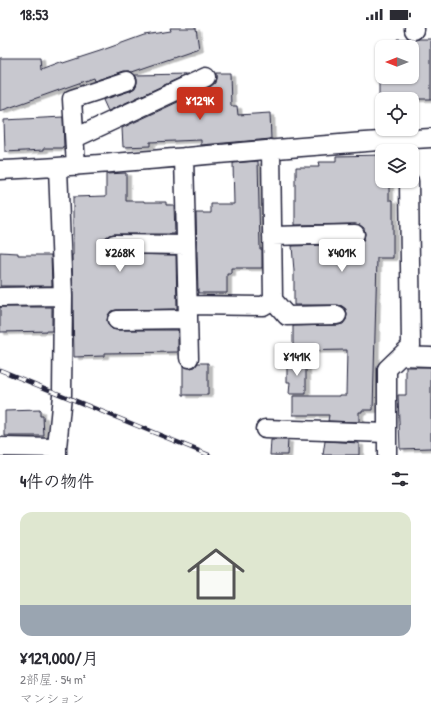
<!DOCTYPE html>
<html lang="ja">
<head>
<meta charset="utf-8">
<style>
  body { margin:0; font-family:"Patrick Hand","Klee One",sans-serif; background:#f2f2f3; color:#2b2b33; height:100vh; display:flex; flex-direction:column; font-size:15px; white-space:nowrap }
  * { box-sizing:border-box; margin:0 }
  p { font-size:13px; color:#7c7c81 }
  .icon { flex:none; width:22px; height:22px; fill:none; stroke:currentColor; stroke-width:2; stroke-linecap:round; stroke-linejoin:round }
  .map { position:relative; height:427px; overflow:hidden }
  .panel { display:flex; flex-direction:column; background:#fff; flex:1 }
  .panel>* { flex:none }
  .needle { width:26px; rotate:270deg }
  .fabs { position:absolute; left:375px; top:12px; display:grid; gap:8px }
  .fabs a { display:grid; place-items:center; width:44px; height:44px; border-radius:8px; background:#fff; box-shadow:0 1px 3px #0004; font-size:20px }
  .price { position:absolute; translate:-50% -34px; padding:0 9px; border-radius:4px; background:#fff; color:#222; font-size:13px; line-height:26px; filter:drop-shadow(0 1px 2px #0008) }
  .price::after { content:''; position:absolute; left:50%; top:24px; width:12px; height:9px; margin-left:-6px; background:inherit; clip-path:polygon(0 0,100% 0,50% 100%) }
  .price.current { background:#c8321e; color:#fff }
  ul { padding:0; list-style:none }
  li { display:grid; align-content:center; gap:8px; height:212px; padding:0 20px }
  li+li { border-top:1px solid #e1e1e2 }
  li span { display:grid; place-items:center; height:124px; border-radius:12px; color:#555 }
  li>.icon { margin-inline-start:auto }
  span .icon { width:72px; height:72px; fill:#fffc; stroke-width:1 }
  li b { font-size:17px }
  h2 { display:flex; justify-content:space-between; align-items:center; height:48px; padding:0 20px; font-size:17px }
  .status { display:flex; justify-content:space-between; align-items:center; height:28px; padding:0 20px; background:#fff; direction:ltr }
  .status svg { height:11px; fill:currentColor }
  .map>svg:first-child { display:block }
  .building { fill:#c8c8cf; stroke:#22223b; filter:url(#shadow) }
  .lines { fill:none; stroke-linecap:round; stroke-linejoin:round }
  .minor-casing { stroke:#22223b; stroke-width:21 }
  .minor { stroke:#fff; stroke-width:18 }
  .rail-casing { stroke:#22223b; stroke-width:4.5 }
  .rail { stroke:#fff; stroke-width:3; stroke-dasharray:9; stroke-linecap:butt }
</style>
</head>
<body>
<div class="status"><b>18:53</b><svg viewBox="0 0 49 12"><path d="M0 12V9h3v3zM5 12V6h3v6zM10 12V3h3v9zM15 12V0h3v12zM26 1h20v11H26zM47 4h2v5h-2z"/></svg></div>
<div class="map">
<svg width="431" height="427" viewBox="0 0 431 427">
  <defs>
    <filter id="shadow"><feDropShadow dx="4.5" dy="2.5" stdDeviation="0" flood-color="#0004"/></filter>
  </defs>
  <rect width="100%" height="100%" fill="#fff"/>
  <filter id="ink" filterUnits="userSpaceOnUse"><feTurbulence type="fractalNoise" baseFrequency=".025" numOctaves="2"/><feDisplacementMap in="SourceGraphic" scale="8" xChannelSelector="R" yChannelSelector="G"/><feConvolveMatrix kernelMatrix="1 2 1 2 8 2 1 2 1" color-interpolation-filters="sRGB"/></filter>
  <g filter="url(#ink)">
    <path class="building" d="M170 0H196L199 21 132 44 129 43H124L94 53 93 50 0 83V30H40L41 42 62 34 63 35 100 23 144 7 171 3Z
      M397 11H409L414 12 419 11H431V71H379V40H377V21H382V49H412V19H397Z
      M216 45H230L231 78H237L238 87 270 85 271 111 201 117V112L150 114V118L123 119 122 100 210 59 215 55 216 50Z
      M188 46 108 83 103 72 130 63 135 60 137 55V50L135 47Z
      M63 89 64 120H44V122L5 124 4 92Z
      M382 127V153H389V172H393V230H377L373 382H362V384H359V394L328 393 329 387H293V368H340V367H346L347 322 293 323V298L338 297 343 296 346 292 347 287 346 281 342 278 337 277H294V243L292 218 356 216 361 215 364 211 365 206 364 200 360 197 355 196 295 197V152L296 151V139H319L318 134H336V128Z
      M258 133 260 221H262V240H231V246H227V265H198L196 185H211V176H234L233 135Z
      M126 145V173H144V174H166V177H174L175 206H114L109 207 105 210 104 215 105 221 108 225 114 226 176 227 177 281 116 282 111 283 108 287 107 293 108 297 112 301 117 302H178V324L104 325V328L74 329 72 227H73V169L106 168V146Z
      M0 224 18 225V227H51L52 258H0Z
      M0 279H52V303L0 304Z
      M287 333H306V366H289L290 354H287Z
      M198 335H208V367H183V338L184 339 190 340 195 339Z
      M406 339H431V420L400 421 398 367H406Z
      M40 382V388H43L44 408H5V383Z
      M271 412H288L287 427H270Z
      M325 413 359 415V427H323Z"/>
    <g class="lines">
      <g class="minor-casing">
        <path id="minor" d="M414 0V2
          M75 110 206 49
          M184 129 189 330
          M76 138 72 71 127 53
          M0 142C144 136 287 117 431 110
          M272 208 355 206
          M114 216 186 217
          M0 269 63 268
          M273 272 287 288 337 287
          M188 277 263 278 273 272 271 121
          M117 292 188 291
          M401 328 431 329
          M265 401 387 405
          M0 419 57 420
          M57 427V420L62 367 63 268 58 140
          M387 427V341L411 318 409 153"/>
      </g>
      <use href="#minor" class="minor"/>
      <g class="rail-casing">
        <path id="rail" d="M0 342 209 427"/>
      </g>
      <use href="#rail" class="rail"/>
    </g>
  </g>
</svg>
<div class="fabs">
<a><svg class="needle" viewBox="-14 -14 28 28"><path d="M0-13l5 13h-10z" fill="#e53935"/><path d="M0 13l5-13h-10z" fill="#7c7c81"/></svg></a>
<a><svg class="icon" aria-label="locate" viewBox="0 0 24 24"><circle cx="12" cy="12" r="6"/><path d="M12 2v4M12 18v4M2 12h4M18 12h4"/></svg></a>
<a><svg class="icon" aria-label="layers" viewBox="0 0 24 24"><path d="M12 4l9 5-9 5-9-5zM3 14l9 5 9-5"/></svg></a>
</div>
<b class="price current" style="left:200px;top:93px">¥129K</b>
<b class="price" style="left:120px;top:245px">¥268K</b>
<b class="price" style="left:342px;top:245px">¥401K</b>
<b class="price" style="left:297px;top:349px">¥141K</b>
</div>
<section class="panel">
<h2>4件の物件<svg class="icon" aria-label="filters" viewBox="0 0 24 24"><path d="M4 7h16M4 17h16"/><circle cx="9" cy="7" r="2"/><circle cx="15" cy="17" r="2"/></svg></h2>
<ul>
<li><span style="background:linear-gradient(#dfe7d0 75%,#9aa5b1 0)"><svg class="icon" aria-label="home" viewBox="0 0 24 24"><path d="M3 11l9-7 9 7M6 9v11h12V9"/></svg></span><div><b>¥129,000/月</b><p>2部屋 · 54 m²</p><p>マンション</p></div></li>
</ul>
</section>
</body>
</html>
